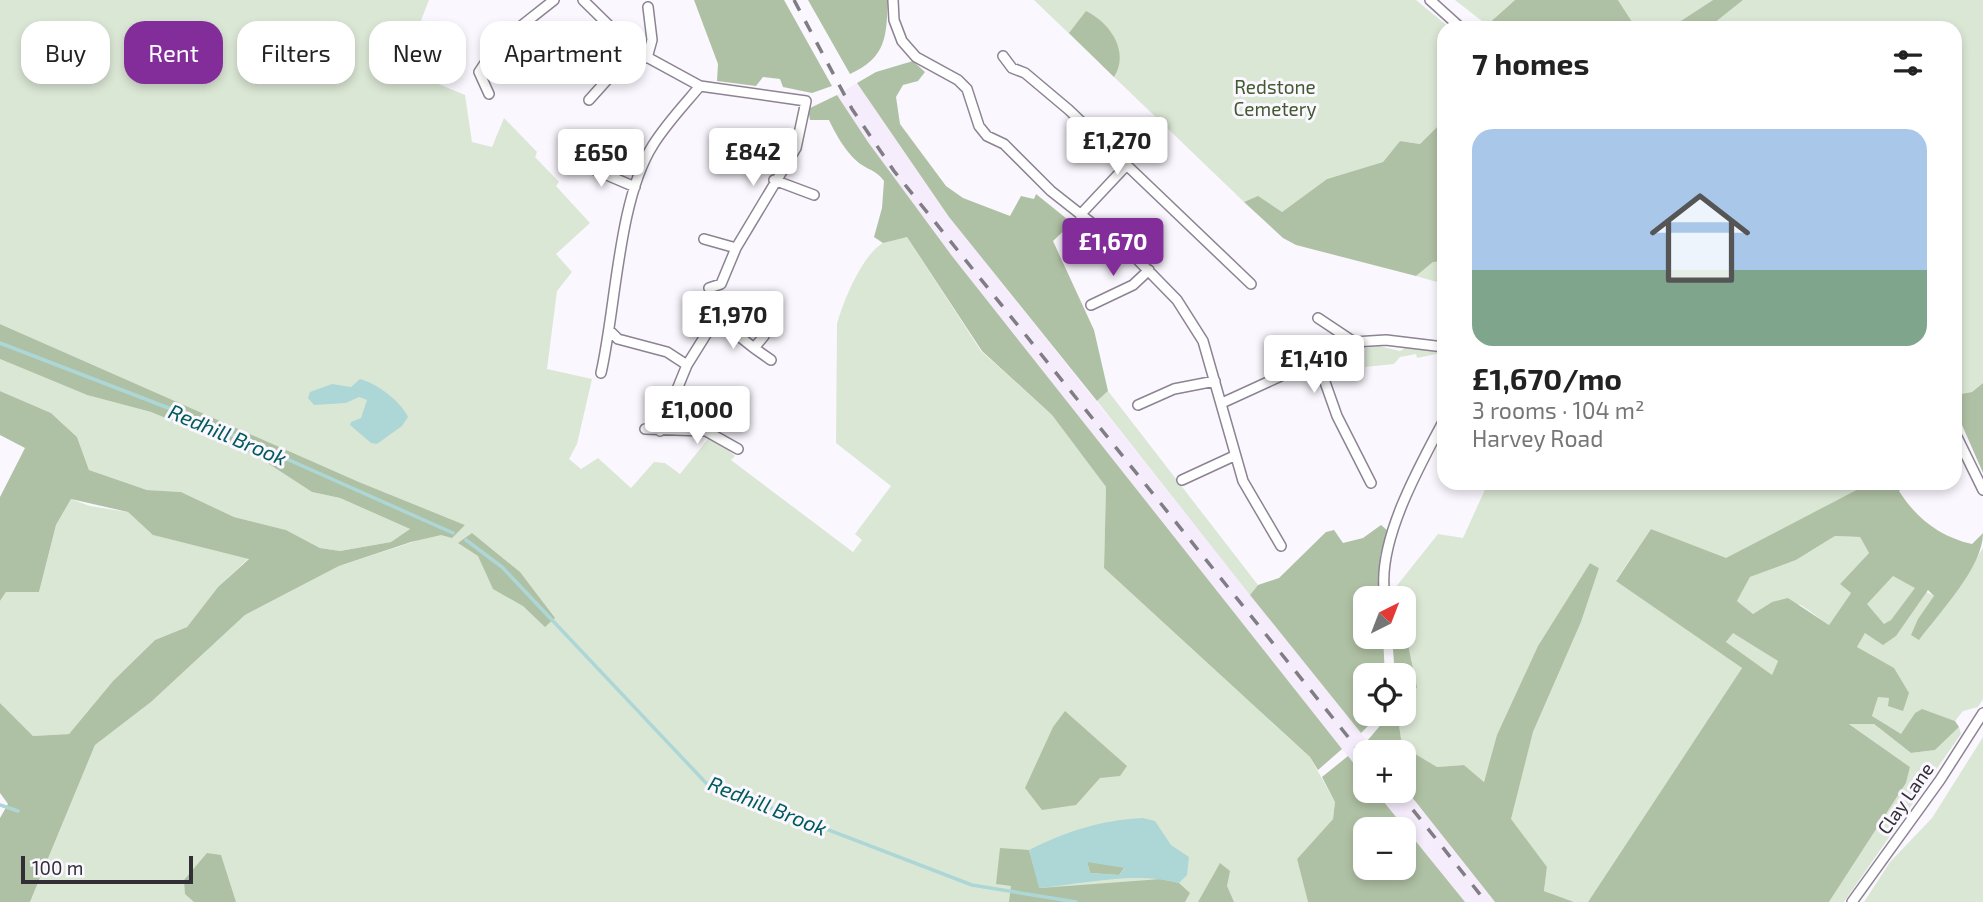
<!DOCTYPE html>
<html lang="en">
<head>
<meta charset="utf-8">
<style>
  body { margin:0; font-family:"Exo 2",sans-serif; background:#f2f2f2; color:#222; height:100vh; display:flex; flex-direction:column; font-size:26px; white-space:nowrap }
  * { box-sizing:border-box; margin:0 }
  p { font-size:23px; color:#767676 }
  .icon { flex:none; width:38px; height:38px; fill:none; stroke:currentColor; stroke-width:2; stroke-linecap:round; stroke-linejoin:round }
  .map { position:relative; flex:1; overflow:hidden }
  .drawer { position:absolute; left:1437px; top:21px; width:525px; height:469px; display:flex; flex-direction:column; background:#fff; border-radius:21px; box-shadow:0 4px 10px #0003 }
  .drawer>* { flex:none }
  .guide { position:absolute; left:21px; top:21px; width:665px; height:63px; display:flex; gap:14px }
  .needle { width:46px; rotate:42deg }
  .fabs { position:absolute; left:1353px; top:586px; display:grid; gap:14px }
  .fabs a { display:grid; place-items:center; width:63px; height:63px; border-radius:14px; background:#fff; box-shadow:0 4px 10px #0003; font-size:35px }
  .scale { position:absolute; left:21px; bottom:18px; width:172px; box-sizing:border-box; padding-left:7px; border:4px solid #322e35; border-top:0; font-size:19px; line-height:24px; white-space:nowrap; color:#322e35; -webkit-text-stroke:5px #fbf7fe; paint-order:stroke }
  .price { position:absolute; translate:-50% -60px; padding:0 16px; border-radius:7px; background:#fff; color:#222; font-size:23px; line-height:46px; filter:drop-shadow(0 2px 4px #0008) }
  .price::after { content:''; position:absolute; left:50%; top:42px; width:21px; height:16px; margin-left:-10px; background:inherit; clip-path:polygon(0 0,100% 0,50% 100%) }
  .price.selected { background:#832d9b; color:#fff }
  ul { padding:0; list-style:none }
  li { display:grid; align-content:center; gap:14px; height:371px; padding:0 35px }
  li+li { border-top:2px solid #e0e0e0 }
  li span { display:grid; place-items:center; height:217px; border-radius:21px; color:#555 }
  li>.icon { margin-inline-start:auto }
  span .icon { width:126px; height:126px; fill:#fffc; stroke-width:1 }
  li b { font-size:30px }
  h2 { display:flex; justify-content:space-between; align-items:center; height:84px; padding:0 35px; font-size:30px }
  .chip { padding:0 24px; border-radius:21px; background:#fff; box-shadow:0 4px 10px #0003; font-size:24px; line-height:63px }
  .chip.selected { background:#832d9b; color:#fff }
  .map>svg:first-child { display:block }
  .built { fill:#f6edfc }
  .green { fill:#dbe7d5 }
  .forest { fill:#afc1a4; fill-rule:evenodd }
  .water { fill:#add7d7; fill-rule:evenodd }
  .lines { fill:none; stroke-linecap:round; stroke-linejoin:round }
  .stream { stroke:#add7d7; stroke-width:3.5 }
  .minor-casing { stroke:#8d8393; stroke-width:12 }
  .minor { stroke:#fff; stroke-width:9 }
  .rail { stroke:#817d84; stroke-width:3.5; stroke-dasharray:12 12; stroke-linecap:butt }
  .labels { text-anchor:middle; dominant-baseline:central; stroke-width:6; stroke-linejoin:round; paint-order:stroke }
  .park-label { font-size:19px; fill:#415a2f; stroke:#fbf7fe }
  .street-label { font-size:19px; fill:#322e35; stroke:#fbf7fe }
  .water-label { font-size:21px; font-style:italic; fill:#005b5c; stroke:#fbf7fe }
</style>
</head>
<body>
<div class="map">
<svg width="1983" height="902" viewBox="0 0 1983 902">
  <rect width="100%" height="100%" fill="#fbf7fe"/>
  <path class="built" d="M857 83 949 217 1376 752H1365V778L952 256 868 142 837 95Z
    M1404 787 1495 902H1465L1375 791H1404Z"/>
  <path class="green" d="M0 0H429L402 69 465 95 472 142 492 147 504 118 537 152 535 157 559 182 556 186 590 223 556 254 572 272 557 291 547 369 592 379 577 444 569 459 581 469 598 458 631 488 654 462 665 463 680 474 708 439H715L735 456 731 460 853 552 862 540 855 534 891 486 836 443 837 324C843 302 863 252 885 242 892 239 900 238 907 237L981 351 1052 415 1106 487 1104 568 1310 757 1335 802 1333 819 1297 859 1308 902H30L95 745 151 702 245 615 339 566 465 525 359 482 0 324Z
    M1034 0H1416L1450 28H1444V120L1420 144 1400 141 1383 162 1327 179 1282 212 1258 197 1244 202Z
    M1455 0H1515L1487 25Z
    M1618 0H1713L1670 28H1636Z
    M1743 0H1983V383L1972 392 1955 395V28H1708Z
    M1444 261V284L1416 276 1433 262Z
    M1379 346 1400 351 1407 347 1441 353 1417 358 1416 354 1400 357 1394 364 1365 367V348Z
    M0 359 87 395 151 412 255 455 312 492 340 498 410 529 391 542 340 551 320 548 286 530 234 517 181 492 147 490 89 470 77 437 51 413 0 391Z
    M1108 391 1258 585 1250 595 1097 401Z
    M1488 483H1870L1726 559 1651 529 1616 580 1742 668 1588 902H1574L1544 891 1547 867 1510 819 1533 732 1581 622 1599 568 1590 563C1546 633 1506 702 1484 782L1464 765 1437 767 1402 746 1399 725 1417 687 1404 626V598H1393L1391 593 1438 534 1463 538Z
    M71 499 90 506 128 512 154 535 249 558 218 587 187 627 155 640 113 681 69 734 33 736 0 703V601L6 592H39L56 525Z
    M1835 536 1860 537 1869 553 1840 584 1851 593 1829 625 1801 605 1772 602 1753 614 1737 601 1750 577 1796 560Z
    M1983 548V699L1978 707 1963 711 1955 721 1922 710 1915 713 1901 735 1872 716 1878 696 1889 698 1903 710 1857 647 1865 633 1895 637 1866 604 1892 575C1911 586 1929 591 1946 604Z
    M1733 632 1778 661 1772 676 1726 642Z
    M1848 723 1874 724 1911 753 1935 750 1959 727 1961 734 1844 902H1829L1906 783 1910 767Z
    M1983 737V902H1864L1890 862 1932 818Z"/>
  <path class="forest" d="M694 0H784L832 86 812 93 783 87 780 79 763 77 756 86 717 81 718 64Z
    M808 0H888C886 37 887 57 850 74Z
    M1515 0H1618L1636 28H1490L1487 25Z
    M1713 0H1743L1708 28H1670Z
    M1086 11C1110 23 1130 51 1114 77L1069 33Z
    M913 61 925 72 918 81 903 85 896 97 900 124 946 186 963 198 1010 216 1021 196 1034 199 1036 194 1072 223 1053 241 1094 330 1108 391 1097 401 949 217 857 83 876 72Z
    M837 95 868 142 952 256 1342 749 1318 770 1310 757 1104 568 1106 487 1052 415 982 351 907 237 883 243 874 237 882 208 884 181C877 171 871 171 862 165 848 156 836 135 829 120H810L808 109Z
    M1444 120V261L1433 262 1416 276 1296 245 1283 238 1244 202 1258 196 1282 212 1327 179 1383 162 1400 141 1420 144Z
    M0 324 359 482 465 525 452 538 441 535 411 542 339 566 245 615 151 702 95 745 30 902H0V818L8 804 0 793V703L33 736 69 734 113 681 155 640 187 627 218 587 249 559 153 535 128 512 71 499 56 525 39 592H6L0 601V497L25 448 0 435V391L51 413 77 437 89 470 147 490 181 492 234 517 286 530 320 548 340 551 391 542 410 529 340 498 312 492 255 455 151 412 87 395 0 359Z
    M1983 383V473L1955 409V395L1972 392Z
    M1870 483H1908L1899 491C1916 518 1940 537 1972 544L1983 533C1983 567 1940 612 1919 640L1911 635 1918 619 1934 596 1928 590 1896 636 1883 645 1865 633 1857 647 1894 668 1909 693 1903 711 1888 706 1889 698 1878 697 1872 716 1901 734 1915 713 1922 709 1955 721 1959 727 1935 750 1911 753 1874 724H1849L1910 767 1906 783 1829 902H1588L1742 668 1616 581 1651 529 1726 558ZM1835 536 1860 537 1869 553 1840 584 1851 593 1829 625 1788 598 1772 602 1753 614 1737 601 1750 577 1796 560ZM1893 576 1915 588 1891 620 1884 624 1867 604ZM1733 633 1778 661 1772 675 1726 642Z
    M1381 525 1388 531 1380 556V598H1365V637H1383L1385 675 1365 676V714H1380L1361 733 1250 595 1258 585 1279 578 1326 532 1334 530 1343 543 1363 538Z
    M472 533 520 572 555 618 545 627 523 606 493 589 478 556 458 543Z
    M1590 563 1599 568 1581 622 1533 732 1511 819 1547 867 1544 891 1574 902H1495L1404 787V752H1376L1367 741 1390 714H1404V676L1395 675 1392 637H1404V626L1417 687 1399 725 1402 746 1437 767 1464 765 1484 782 1497 735 1538 646Z
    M1065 711 1127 766 1120 776 1100 778 1076 805 1042 810 1025 788 1053 727Z
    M1348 756 1365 778V791H1375L1465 902H1308L1297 859 1333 819 1335 802 1322 777ZM1365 830H1404V868H1365Z
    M1000 848 1029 850 1040 888 1161 879 1179 883 1190 893 1185 902H1009L1011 886 996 884Z
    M207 853 221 855 236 902H194L185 894 184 880Z
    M1087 861 1125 867 1119 875 1090 873Z
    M1220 863 1230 871 1227 886 1234 902H1198Z"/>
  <path class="water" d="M360 379C376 383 401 401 408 417L402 426 377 444 371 443 350 425 351 422 361 418 367 400 359 397 346 403 314 405 308 398 310 392 332 384 351 387Z
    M1143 818 1155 821 1171 845 1189 857 1187 875 1179 883C1135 871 1084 884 1039 888L1029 850C1067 831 1101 820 1143 818ZM1087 862 1125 868 1119 875 1090 873Z"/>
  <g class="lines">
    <path class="stream" d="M0 343 197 419 453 533
      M466 540 502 567 706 783 972 885 1076 902
      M0 805 18 811"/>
    <g class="minor-casing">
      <path id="minor" d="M583 0 634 50 700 86 806 101 796 148 736 248 721 284 709 288
        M893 0 894 20 902 41 916 57 958 80 967 89 979 126 987 136 1004 144 1051 191 1136 258 1177 300 1203 341 1243 481 1281 546
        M1430 0 1461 28
        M1003 56 1012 68 1025 73 1069 110 1251 284
        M647 58 652 40 648 7
        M489 94 479 72 497 45 554 0
        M589 100 634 50
        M579 163 635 187
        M774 180 814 195
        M1080 215 1126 166
        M704 239 736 248
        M1091 305 1133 285 1149 270
        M1318 318 1354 342 1386 340 1444 347
        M610 331 618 339 667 352 687 365 660 431
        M754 348 771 360
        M687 365 710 328C728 325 741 338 754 348L764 336
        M601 373C616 308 618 200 653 145 666 124 684 105 700 86
        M1222 403 1305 365 1320 368 1337 416 1371 483
        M1138 405 1174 389 1215 381
        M645 429 706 431 738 449
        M1955 433 1983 490
        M1182 480 1234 456
        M1384 588C1380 536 1420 465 1444 420
        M1852 902 1940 780 1983 713"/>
    </g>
    <use href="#minor" class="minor"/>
    <path class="rail" d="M794 0 852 109 894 171 1365 758
      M1398 791 1486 902"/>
  </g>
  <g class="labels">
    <g class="park-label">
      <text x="1275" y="86">Redstone<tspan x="1275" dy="22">Cemetery</tspan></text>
    </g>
    <g class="street-label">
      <text transform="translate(1905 798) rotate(-55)">Clay Lane</text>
    </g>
    <g class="water-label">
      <text transform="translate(228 434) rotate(23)">Redhill Brook</text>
      <text transform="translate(768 805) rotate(22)">Redhill Brook</text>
    </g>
  </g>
</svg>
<div class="fabs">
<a><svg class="needle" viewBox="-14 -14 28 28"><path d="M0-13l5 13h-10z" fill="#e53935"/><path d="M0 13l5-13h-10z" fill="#767676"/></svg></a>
<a><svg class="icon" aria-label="locate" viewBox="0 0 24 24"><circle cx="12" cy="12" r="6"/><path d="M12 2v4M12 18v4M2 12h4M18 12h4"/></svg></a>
<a>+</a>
<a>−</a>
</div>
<div class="scale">100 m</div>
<b class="price" style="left:1117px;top:177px">£1,270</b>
<b class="price" style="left:753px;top:188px">£842</b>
<b class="price" style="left:601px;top:189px">£650</b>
<b class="price selected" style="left:1113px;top:278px">£1,670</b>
<b class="price" style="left:733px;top:351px">£1,970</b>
<b class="price" style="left:1314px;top:395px">£1,410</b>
<b class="price" style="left:697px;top:446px">£1,000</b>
<div class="guide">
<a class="chip">Buy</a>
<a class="chip selected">Rent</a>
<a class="chip">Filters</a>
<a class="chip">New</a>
<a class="chip">Apartment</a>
</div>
<section class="drawer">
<h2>7 homes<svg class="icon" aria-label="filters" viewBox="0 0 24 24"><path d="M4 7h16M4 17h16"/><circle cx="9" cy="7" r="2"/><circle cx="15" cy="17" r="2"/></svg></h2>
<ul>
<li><span style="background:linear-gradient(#a9c7e8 65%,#7fa58c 0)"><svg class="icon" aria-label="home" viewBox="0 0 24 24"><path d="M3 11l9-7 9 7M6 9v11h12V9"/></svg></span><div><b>£1,670/mo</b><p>3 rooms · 104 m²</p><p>Harvey Road</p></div></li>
</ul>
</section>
</div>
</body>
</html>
